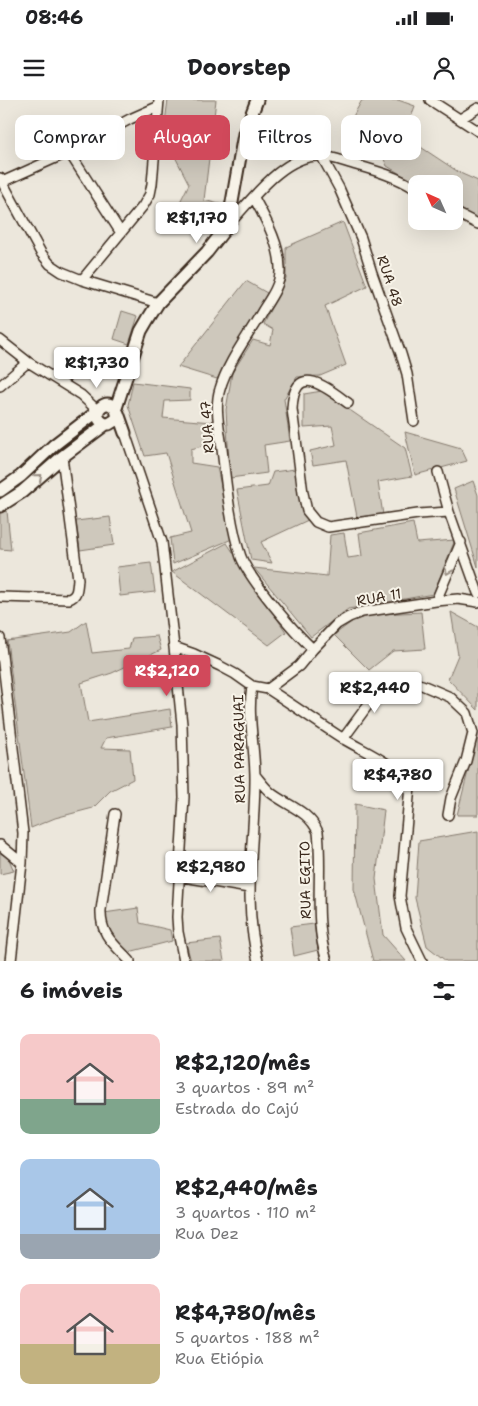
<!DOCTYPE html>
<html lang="pt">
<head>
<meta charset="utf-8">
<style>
  body { margin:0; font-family:"Shantell Sans",sans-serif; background:#f2f2f2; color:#202124; height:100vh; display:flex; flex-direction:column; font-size:19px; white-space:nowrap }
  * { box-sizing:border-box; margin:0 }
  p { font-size:16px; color:#757577 }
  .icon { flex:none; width:28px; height:28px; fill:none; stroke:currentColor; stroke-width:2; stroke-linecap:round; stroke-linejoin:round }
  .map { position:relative; height:861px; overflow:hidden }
  .details { display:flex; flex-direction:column; background:#fff; flex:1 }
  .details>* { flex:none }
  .top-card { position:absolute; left:15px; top:15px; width:449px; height:45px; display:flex; gap:10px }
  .needle { width:32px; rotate:315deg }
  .buttons { position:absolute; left:408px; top:75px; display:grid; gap:10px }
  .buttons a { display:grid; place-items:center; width:55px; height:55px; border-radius:10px; background:#fff; box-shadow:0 5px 20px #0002; font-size:25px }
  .price { position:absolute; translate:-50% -42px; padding:0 11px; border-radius:5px; background:#fff; color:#222; font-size:16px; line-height:32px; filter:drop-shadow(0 1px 2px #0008) }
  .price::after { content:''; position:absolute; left:50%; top:30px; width:15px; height:11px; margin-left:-8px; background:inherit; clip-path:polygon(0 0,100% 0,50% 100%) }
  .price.current { background:#d1495b; color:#fff }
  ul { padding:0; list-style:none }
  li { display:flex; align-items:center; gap:15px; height:125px; padding:0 20px }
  li span { display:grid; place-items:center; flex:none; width:140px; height:100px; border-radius:10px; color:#555 }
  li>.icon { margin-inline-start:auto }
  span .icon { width:60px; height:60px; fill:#fffc; stroke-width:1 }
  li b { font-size:21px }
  h2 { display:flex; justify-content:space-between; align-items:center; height:60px; padding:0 20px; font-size:21px }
  .pill { padding:0 18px; border-radius:10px; background:#fff; box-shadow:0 5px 20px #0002; font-size:18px; line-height:45px }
  .pill.current { background:#d1495b; color:#fff }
  .status { display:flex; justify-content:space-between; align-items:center; height:35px; padding:0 25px; background:#fff; direction:ltr }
  .status svg { height:14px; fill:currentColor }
  header { display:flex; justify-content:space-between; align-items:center; height:65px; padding:0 20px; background:#fff; font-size:22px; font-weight:700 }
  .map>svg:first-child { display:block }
  .green { fill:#cec8bc; stroke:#84796d }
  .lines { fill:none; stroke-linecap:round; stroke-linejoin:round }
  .minor-casing { stroke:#3b2a1e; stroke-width:12 }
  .major-casing { stroke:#3b2a1e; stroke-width:15 }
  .minor { stroke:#f7f3e8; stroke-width:9 }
  .major { stroke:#f7f3e8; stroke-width:11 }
  .oneway { stroke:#998e83 }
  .labels { text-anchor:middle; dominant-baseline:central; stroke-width:4; stroke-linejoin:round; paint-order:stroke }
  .street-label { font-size:14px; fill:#3b2a1e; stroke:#f7f3e8 }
</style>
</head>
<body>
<div class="status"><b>08:46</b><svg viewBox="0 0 49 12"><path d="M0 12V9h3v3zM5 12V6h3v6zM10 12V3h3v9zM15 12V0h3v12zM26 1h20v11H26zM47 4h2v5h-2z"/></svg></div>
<header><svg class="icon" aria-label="menu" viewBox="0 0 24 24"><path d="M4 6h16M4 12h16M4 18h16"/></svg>Doorstep<svg class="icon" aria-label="person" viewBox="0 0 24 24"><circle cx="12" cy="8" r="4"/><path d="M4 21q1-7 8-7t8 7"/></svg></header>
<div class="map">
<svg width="478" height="861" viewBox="0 0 478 861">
  <rect width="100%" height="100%" fill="#ece7dc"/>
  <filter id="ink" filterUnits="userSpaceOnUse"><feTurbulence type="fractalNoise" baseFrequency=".02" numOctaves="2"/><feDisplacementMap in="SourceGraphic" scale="10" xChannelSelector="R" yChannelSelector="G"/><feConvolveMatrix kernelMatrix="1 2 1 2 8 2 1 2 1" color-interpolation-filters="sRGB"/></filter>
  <g filter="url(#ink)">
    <path class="green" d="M168 0H216L204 100 226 106 219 133 180 102 189 84 169 45 162 44Z
      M362 0H398L415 6 404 36 460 73 478 81V119L454 105V84H417L387 66 378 46 344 33Z
      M343 122 367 186 325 206 346 265 320 276 297 277 284 299 290 341 264 345 267 373 230 378 226 310 232 273 253 240 270 245 273 230 263 224 286 178V147Z
      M246 181 267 193 217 279 178 267Z
      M122 211 138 216 129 244 114 239Z
      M133 282 190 289V300L165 301 163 318 212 322 217 342 191 349V363L217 367 232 439 173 464 170 438 191 433 166 353 145 356 128 305Z
      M322 291 405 348 412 376 378 382 383 415 357 417 346 360 313 365 310 351 336 345 332 326 304 328V294Z
      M92 318 97 326 0 403V396Z
      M405 332 461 348 467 361 415 375Z
      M295 369 308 420 261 442 272 463 251 460 237 390 268 386 273 372Z
      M473 381 478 395V467L454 389Z
      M7 411 11 450 0 449V412Z
      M110 417 114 445 80 450 76 421Z
      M413 423 417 443 455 440 433 494 348 509 311 537 254 468 327 476 330 435 344 433 348 458 362 456 359 433Z
      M227 443 286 532 269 545 172 472Z
      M151 463 155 492 120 496 117 467Z
      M421 512 425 549 393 551 369 570 334 535 361 515Z
      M451 512 478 527V610L448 579 458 555Z
      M86 521 92 553 129 549 132 538 157 536 161 550 112 573 81 583 88 622 170 609 172 627 106 638 101 648 130 649 133 679 110 691 93 708 55 718 31 728 7 541 71 532Z
      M478 632V715H457Z
      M355 704 384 710 376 779 383 835 406 861H373L354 789Z
      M478 731V859L477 861H446L427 846 415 798 419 741Z
      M0 753 8 757 14 771 0 774Z
      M138 808 140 823 170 830 172 841 129 852 112 838 104 813Z
      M314 824 318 850 294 856 290 827Z
      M220 839 224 861H191L186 843Z"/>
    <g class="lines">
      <g class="minor-casing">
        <path id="minor" d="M430 0 478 31
          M460 19 478 8
          M69 52 121 133
          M321 55 339 88 361 138 372 173 401 254 407 274 414 321
          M0 78 41 153 50 164 62 172 82 180 158 203
          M2 82 69 52 130 19 157 7
          M254 98C266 120 281 146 280 172 280 185 270 199 263 210 249 235 228 261 220 289 214 307 220 330 222 349 226 382 230 425 241 457 250 480 294 532 313 549
          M454 112 478 124
          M228 125C251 101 283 55 319 56 331 56 345 62 356 65 377 71 398 77 416 89
          M82 180 143 106 150 94 152 84 159 0
          M0 240 28 262 81 295 98 311
          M0 286 28 262
          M348 303C327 288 294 260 292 309L303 393 307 411 316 422 328 427 418 414 449 412 478 493
          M125 333 162 442 174 547 182 624 184 697 177 817 178 832 184 861
          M438 372 449 412
          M0 497 69 499C78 496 77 487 78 479L62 357
          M436 501 461 442
          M0 538 23 733 22 763 11 861
          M174 547 194 554 220 566 235 574 252 586 268 589 299 566 313 549 337 524 349 517 362 512 436 501 458 499 478 502
          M252 586C247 616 255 647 255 678 255 739 242 800 258 861
          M268 589C293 605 317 622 342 638 365 652 395 663 410 686L400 796 406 828 422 861
          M343 639 376 594 384 587 401 580 422 585 450 597 467 613 473 633 466 661 451 698 448 715
          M255 675C260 681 265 688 271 693 288 706 309 711 318 732 323 775 313 819 327 861
          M115 714 101 810C100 835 114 844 130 861
          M0 745 22 763
          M178 776 249 788"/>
      </g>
      <g class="major-casing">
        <path id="major" d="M116 308 141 231 148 219 158 203 207 152 228 125 244 34 257 0
          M118 313 125 333
          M0 391 21 376 54 345 98 311C105 298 119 305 117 319L109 324C101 324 97 319 98 311
          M0 406 22 392 62 357 106 324"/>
      </g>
      <use href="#minor" class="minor"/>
      <use href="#major" class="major"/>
    </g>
    <defs><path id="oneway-chevron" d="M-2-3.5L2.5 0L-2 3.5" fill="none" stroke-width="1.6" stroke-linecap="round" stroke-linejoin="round" transform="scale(1.25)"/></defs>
    <g class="oneway">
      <use href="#oneway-chevron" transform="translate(39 377) rotate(-41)"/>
      <use href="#oneway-chevron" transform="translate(448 471) rotate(113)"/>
    </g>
  </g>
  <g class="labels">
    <g class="street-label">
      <text transform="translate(390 181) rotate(72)">RUA 48</text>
      <text transform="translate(207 327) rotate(-94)">RUA 47</text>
      <text transform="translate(379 497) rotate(-10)">RUA 11</text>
      <text transform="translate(239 649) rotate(-91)">RUA PARAGUAI</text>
      <text transform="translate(305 780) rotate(-91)">RUA EGITO</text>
    </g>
  </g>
</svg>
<div class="buttons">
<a><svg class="needle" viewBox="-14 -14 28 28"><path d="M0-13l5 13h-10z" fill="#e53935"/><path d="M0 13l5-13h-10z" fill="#757577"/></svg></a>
</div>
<b class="price" style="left:197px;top:144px">R$1,170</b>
<b class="price" style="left:97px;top:289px">R$1,730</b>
<b class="price current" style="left:167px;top:597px">R$2,120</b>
<b class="price" style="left:375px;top:614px">R$2,440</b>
<b class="price" style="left:398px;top:701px">R$4,780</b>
<b class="price" style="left:211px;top:793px">R$2,980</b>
<div class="top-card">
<a class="pill">Comprar</a>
<a class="pill current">Alugar</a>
<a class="pill">Filtros</a>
<a class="pill">Novo</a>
</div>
</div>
<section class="details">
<h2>6 imóveis<svg class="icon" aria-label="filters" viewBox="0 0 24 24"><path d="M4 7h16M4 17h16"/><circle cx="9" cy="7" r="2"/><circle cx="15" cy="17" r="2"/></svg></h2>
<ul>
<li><span style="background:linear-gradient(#f6c9c9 65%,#7fa58c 0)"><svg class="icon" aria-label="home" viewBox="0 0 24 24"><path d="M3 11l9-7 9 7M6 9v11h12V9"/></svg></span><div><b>R$2,120/mês</b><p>3 quartos · 89 m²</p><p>Estrada do Cajú</p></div></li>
<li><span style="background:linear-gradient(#a9c7e8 75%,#9aa5b1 0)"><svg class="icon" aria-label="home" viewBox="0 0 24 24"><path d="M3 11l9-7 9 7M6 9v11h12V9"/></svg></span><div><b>R$2,440/mês</b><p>3 quartos · 110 m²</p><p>Rua Dez</p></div></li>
<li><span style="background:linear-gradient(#f6c9c9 60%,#c2b280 0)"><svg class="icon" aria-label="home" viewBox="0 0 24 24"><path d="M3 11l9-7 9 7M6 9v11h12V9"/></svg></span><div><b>R$4,780/mês</b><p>5 quartos · 188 m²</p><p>Rua Etiópia</p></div></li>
</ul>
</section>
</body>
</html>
